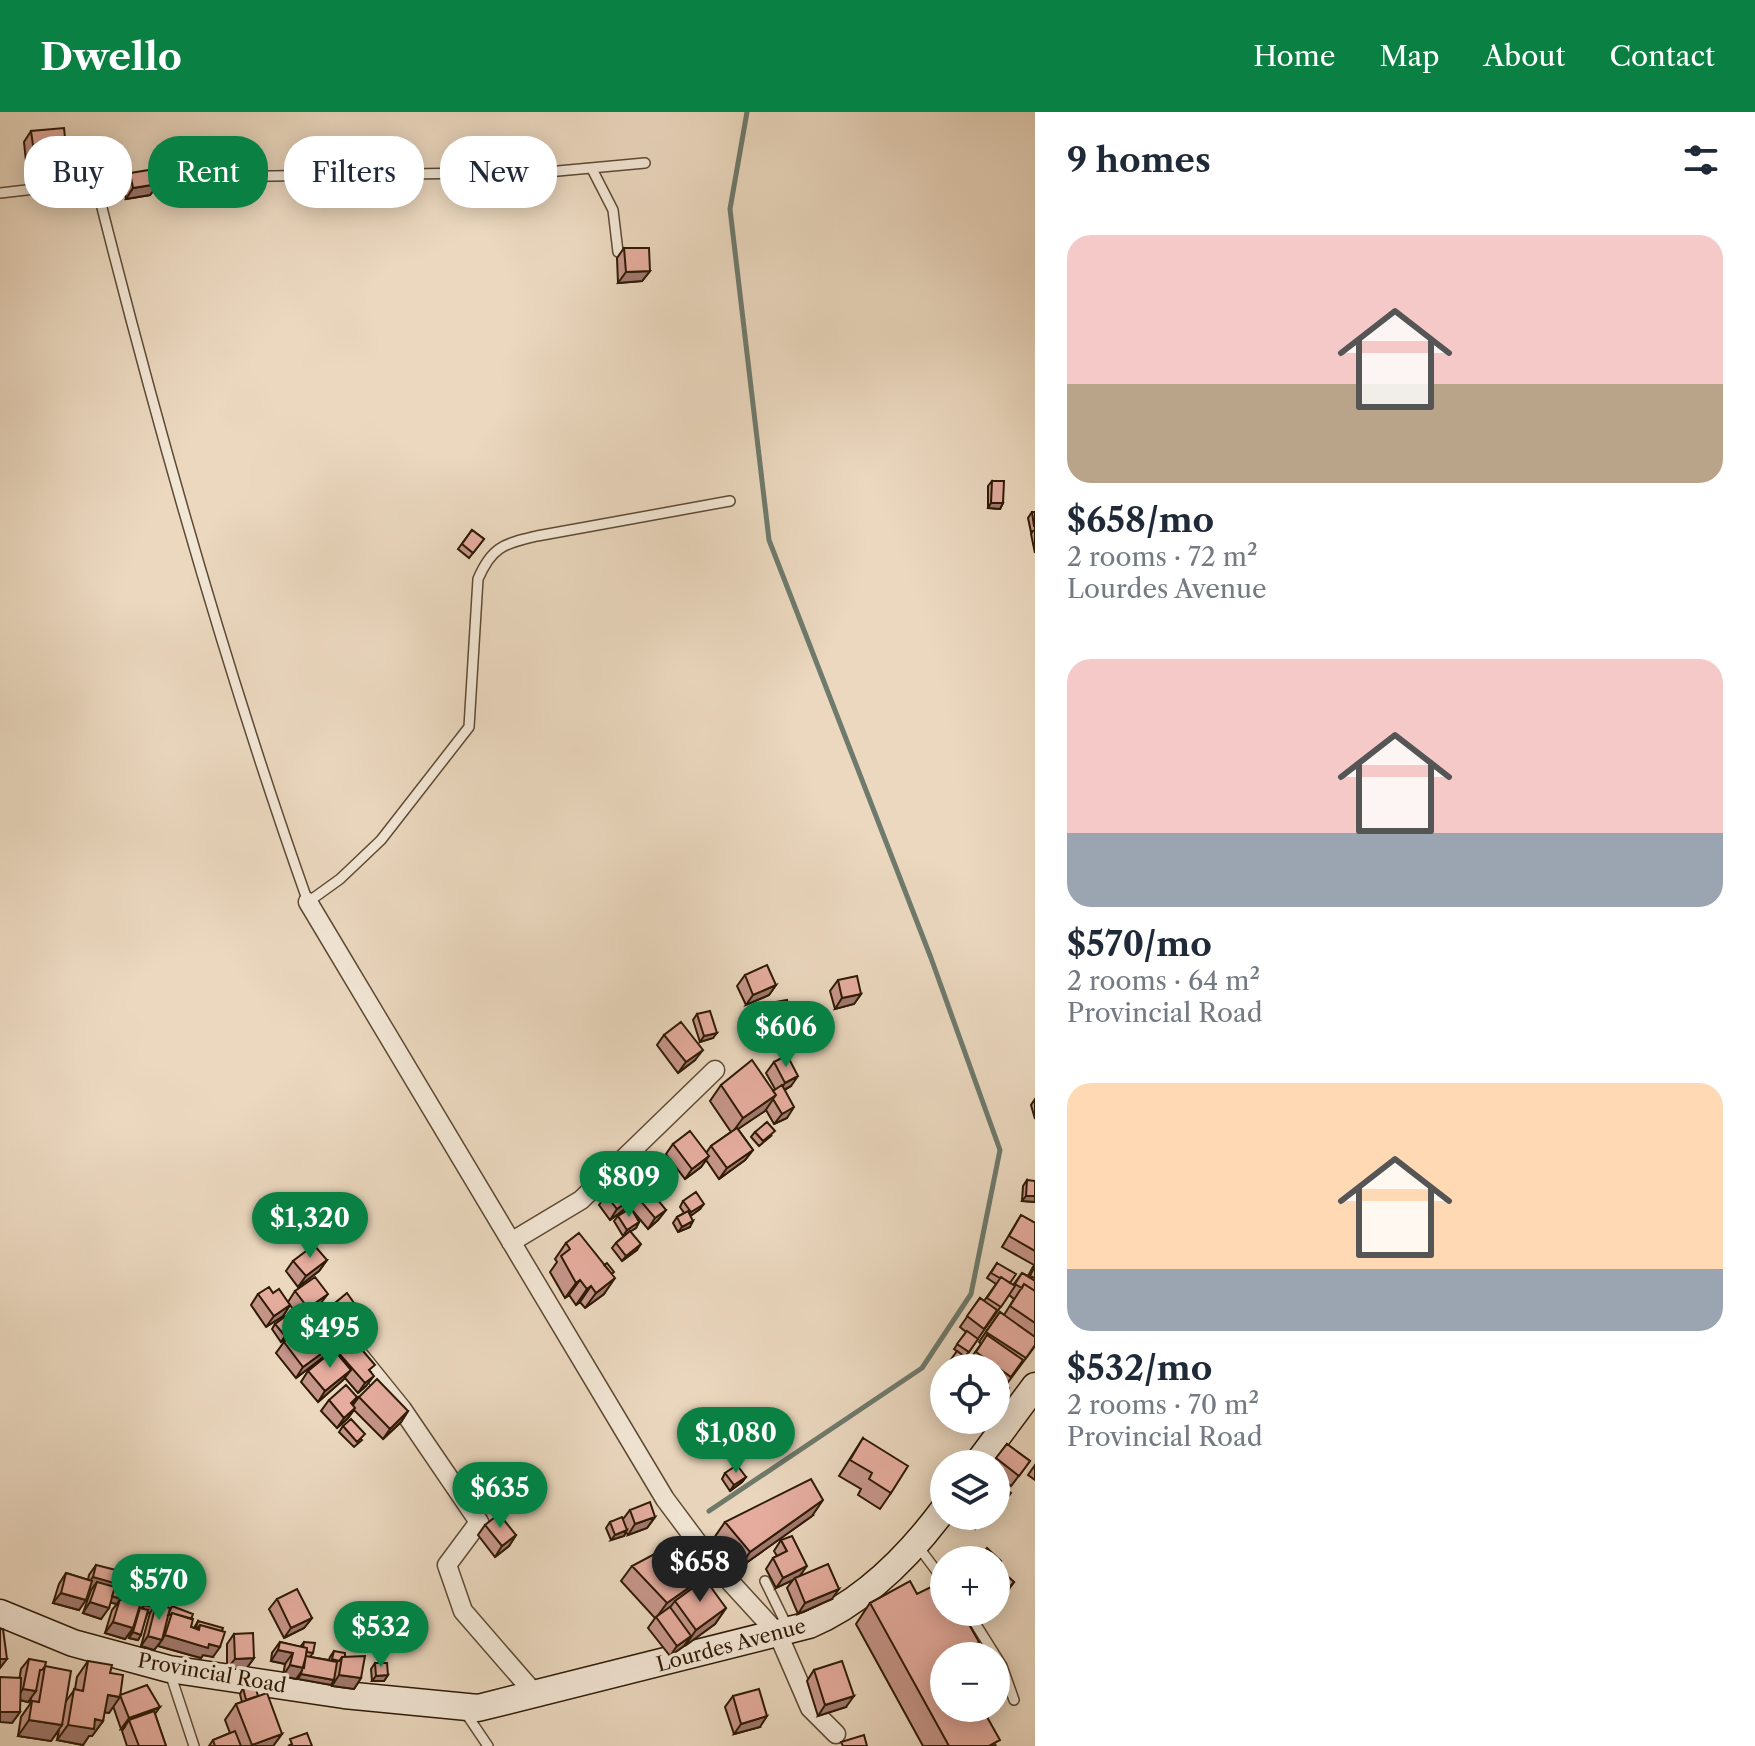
<!DOCTYPE html>
<html lang="en">
<head>
<meta charset="utf-8">
<style>
  body { margin:0; font-family:"Libre Caslon Text",serif; background:#f2f2f3; color:#1f2937; height:100vh; display:flex; flex-direction:column; font-size:30px; white-space:nowrap }
  * { box-sizing:border-box; margin:0 }
  p { font-size:26px; color:#747a83 }
  .icon { flex:none; width:44px; height:44px; fill:none; stroke:currentColor; stroke-width:2; stroke-linecap:round; stroke-linejoin:round }
  .map { position:relative; flex:1; overflow:hidden }
  .sheet { display:flex; flex-direction:column; background:#fff; width:720px }
  .sheet>* { flex:none }
  .guide { position:absolute; left:24px; top:24px; width:760px; height:72px; display:flex; gap:16px }
  .fabs { position:absolute; left:930px; top:1242px; display:grid; gap:16px }
  .fabs a { display:grid; place-items:center; width:80px; height:80px; border-radius:50%; background:#fff; box-shadow:0 4px 20px #0003; font-size:40px }
  .price { position:absolute; translate:-50% -68px; padding:0 18px; border-radius:28px; background:#0b8043; color:#fff; font-size:26px; line-height:52px; filter:drop-shadow(0 2px 4px #0008) }
  .price::after { content:''; position:absolute; left:50%; top:48px; width:24px; height:18px; margin-left:-12px; background:inherit; clip-path:polygon(0 0,100% 0,50% 100%) }
  .price.current { background:#222; color:#fff }
  ul { padding:0; list-style:none }
  li { display:grid; align-content:center; gap:16px; height:424px; padding:0 32px }
  li span { display:grid; place-items:center; height:248px; border-radius:24px; color:#555 }
  li>.icon { margin-inline-start:auto }
  span .icon { width:144px; height:144px; fill:#fffc; stroke-width:1 }
  li b { font-size:34px }
  h2 { display:flex; justify-content:space-between; align-items:center; height:96px; padding:0 32px; font-size:34px }
  .chip { padding:0 28px; border-radius:32px; background:#fff; box-shadow:0 4px 20px #0003; font-size:28px; line-height:72px }
  .chip.current { background:#0b8043; color:#fff }
  header { display:flex; align-items:center; gap:48px; box-sizing:border-box; height:112px; padding:0 40px; background:#0b8043; color:#fff }
  header strong { font-size:38px }
  nav { display:flex; gap:44px; margin-inline-start:auto; font-size:28px }
  main { display:flex; flex:1; min-height:0 }
  .map>svg:first-child { display:block }
  .lines { fill:none; stroke-linecap:round; stroke-linejoin:round }
  .stream { stroke:#6e7a6c; stroke-width:5 }
  .lane-casing { stroke:#5d4a34; stroke-width:12 }
  .street-casing { stroke:#5d4a34; stroke-width:21 }
  .secondary-casing { stroke:#2e1a06; stroke-width:29 }
  .lane { stroke:#f2e6d5; stroke-width:9 }
  .street { stroke:#f2e6d5; stroke-width:18 }
  .secondary { stroke:#f2e6d5; stroke-width:26 }
  .wall { fill:#c69589; stroke:#2e1a06; stroke-width:2 }
  .shaded-wall { fill:#a1796f; stroke:#2e1a06; stroke-width:2 }
  .building { fill:#e6ad9f; stroke:#2e1a06; stroke-width:2 }
  .labels { text-anchor:middle; dominant-baseline:central; stroke-width:7; stroke-linejoin:round; paint-order:stroke }
  .street-label { font-size:20px; fill:#2e1a06; stroke:#f2e6d5 }
</style>
</head>
<body>
<header>
<strong>Dwello</strong>
<nav><a>Home</a><a>Map</a><a>About</a><a>Contact</a></nav>
</header>
<main>
<div class="map">
<svg width="1035" height="1634" viewBox="0 0 1035 1634">
  <rect width="100%" height="100%" fill="#ebd8bf"/>
  <filter id="stains"><feTurbulence type="fractalNoise" baseFrequency=".0025" numOctaves="4"/><feColorMatrix values="0 0 0 0 .2 0 0 0 0 .09 0 0 0 0 .02 0 0 0 .5 -.17"/></filter>
  <radialGradient id="worn" r=".72"><stop offset=".6" stop-color="#630" stop-opacity="0"/><stop offset="1" stop-color="#630" stop-opacity=".3"/></radialGradient>
  <g class="lines">
    <path class="stream" d="M709 1399 922 1256 971 1182 1000 1038 931 846 769 428 730 97 747 0"/>
    <g class="lane-casing">
      <path id="lane" d="M592 57 613 98 618 140
        M95 68C156 311 224 554 308 790L340 767 381 728 469 615 478 467C492 434 504 432 537 424L730 389
        M0 81 130 66 547 60 645 51
        M917 1433 944 1469
        M765 1469 788 1516
        M968 1500 1002 1554 1014 1588
        M170 1561 194 1634
        M465 1600 488 1634"/>
    </g>
    <g class="street-casing">
      <path id="street" d="M308 790 665 1387 712 1450 778 1522 810 1596 836 1622
        M511 1130 581 1088 715 958
        M326 1203 402 1297 479 1410 447 1453 463 1499 535 1582"/>
    </g>
    <g class="secondary-casing">
      <path id="secondary" d="M977 1352 1035 1274
        M0 1501 73 1531 169 1557 344 1583 478 1596 809 1513C863 1490 909 1444 944 1397"/>
    </g>
    <use href="#lane" class="lane"/>
    <use href="#street" class="street"/>
    <use href="#secondary" class="secondary"/>
  </g>
  <path class="wall" d="M31 19 58 46H51L43 57 27 59 24 30Z
    M130 61 158 72 150 83 126 87 123 71Z
    M624 136 650 159 642 169 618 171 617 146Z
    M992 369 1003 391 1000 397 988 396V374Z
    M1032 400H1035V441L1031 422 1033 419 1031 420 1028 406Z
    M472 418 484 427 469 446 458 437Z
    M745 863 776 873 769 883 746 893 737 874Z
    M838 868 861 882 854 892 835 897 830 879Z
    M760 893 785 926 759 932 753 904Z
    M697 902 713 926 700 930 693 908Z
    M664 923 695 948 678 961 657 933Z
    M774 950 791 974 785 978 787 1006 774 1012 766 998 738 1017 753 1038 745 1048 719 1067 706 1048 701 1055 685 1067 666 1042 673 1032 706 1041 711 1034 731 1020 710 989 721 973 773 979 775 977 766 961Z
    M1035 987V1007L1031 993Z
    M755 1020 771 1024 759 1034 751 1025Z
    M1027 1068 1035 1090 1022 1089 1023 1074Z
    M645 1076 638 1087 610 1108 599 1093 606 1083Z
    M638 1086 666 1098 658 1108 648 1117 632 1098 639 1110 636 1116 630 1119 637 1138 622 1149 612 1136 616 1131 629 1120 623 1124 614 1109 618 1104 631 1097Z
    M683 1089 700 1097 690 1104V1115L678 1120 673 1111 677 1105 684 1101 680 1095Z
    M1021 1103 1035 1111V1234L1006 1273 1009 1276 996 1294V1256H966L969 1251 968 1250 981 1232 979 1230 1000 1200 1004 1203 1014 1187 1009 1183 965 1245 954 1237 966 1220 960 1215 980 1186 984 1189 996 1172 987 1166 997 1151 1010 1171 1013 1173 1022 1161 1028 1164 1034 1153 1002 1135Z
    M566 1131 612 1163 604 1182 585 1196 580 1190 576 1193 569 1183 565 1186 550 1160 557 1150 555 1147Z
    M327 1148 319 1159 298 1175 286 1159 293 1149Z
    M295 1179 320 1192 300 1207 290 1193 283 1204 266 1215 251 1193 258 1182 273 1181 288 1190Z
    M335 1191H354L350 1196 338 1206 331 1196Z
    M275 1212 295 1219 281 1230 272 1217Z
    M284 1230 322 1246 296 1266 276 1241Z
    M336 1238 371 1260 366 1274 358 1281 345 1266 318 1290 301 1270 308 1259Z
    M944 1258V1276L936 1270Z
    M357 1285 352 1292 353 1293 359 1285 408 1299 401 1310 383 1327 354 1298 348 1306 337 1316 321 1299 329 1288Z
    M343 1314 362 1328 354 1335 339 1320Z
    M863 1326 891 1381 880 1397 858 1383 861 1377 839 1364Z
    M1007 1332 1030 1349 1011 1374 996 1362V1352H992Z
    M1035 1353V1368L1028 1363Z
    M725 1361 746 1365 742 1370 730 1379 722 1367Z
    M630 1398 655 1405 647 1416 628 1423 626 1420 624 1424 611 1428 606 1416 610 1410 623 1407Z
    M812 1404 739 1456 714 1426 725 1410Z
    M957 1404H984L975 1417Z
    M485 1413 516 1423 509 1434 495 1445 478 1423Z
    M781 1428 800 1463 832 1487 798 1502 787 1476 793 1468 776 1476 766 1457 773 1446 777 1444 774 1439Z
    M996 1448 997 1455 1014 1470 996 1492Z
    M96 1453 138 1499 140 1496H142L145 1485 148 1480 157 1492 191 1507V1515L194 1516 198 1509 213 1545 203 1543 201 1546 158 1534V1533L154 1538 141 1534 150 1501 148 1500 138 1528 129 1526 132 1518 125 1527 105 1521 112 1498 117 1492 111 1490 101 1507 83 1501 91 1478 89 1477 79 1498 53 1491 59 1472 66 1461 88 1468 89 1463Z
    M632 1454 704 1465 702 1469 726 1496 715 1512 670 1544 648 1516 655 1506 621 1469Z
    M917 1482 939 1486 979 1530 972 1540 944 1544 996 1634H923L856 1512 870 1491Z
    M277 1487 312 1506 304 1516 284 1526 269 1497Z
    M234 1522 254 1546 246 1557H227V1532Z
    M280 1530 300 1535 304 1530 313 1541 310 1545 329 1548 330 1545 334 1539 345 1545 361 1566 354 1577 332 1574V1571L331 1573 298 1567V1563L296 1567 283 1564 285 1552 271 1549 272 1541Z
    M29 1547 45 1554 66 1589 75 1577 77 1565 88 1549 110 1561 120 1584 155 1602 166 1634H127L122 1619 124 1616 121 1617 113 1594 109 1601 104 1600 103 1609 92 1624H89L83 1633 57 1628 59 1618 51 1629 18 1624 21 1605 30 1592 31 1586 28 1590 20 1588V1600L12 1611 21 1557Z
    M375 1551 388 1563 384 1569H372L371 1557Z
    M814 1558 846 1595 818 1604 807 1569Z
    M243 1576 258 1584 282 1622 273 1634H209L213 1628 230 1621 225 1608 236 1592 242 1590 240 1582Z
    M733 1584 760 1615 734 1622 725 1595Z"/>
  <path class="shaded-wall" d="M66 35 58 46H43L51 36Z
    M51 46 43 57 27 59 35 48Z
    M158 72 150 83 126 87 133 76Z
    M650 159 642 169 618 171 626 160Z
    M991 391H1003L1000 397 988 396Z
    M776 873 769 883 746 893 753 883Z
    M861 882 854 892 835 897 842 886Z
    M793 916 785 926 759 932 766 921Z
    M717 921 713 926 700 930 704 924Z
    M703 938 695 948 678 961 686 950Z
    M798 964 791 974 778 981 785 971Z
    M776 983 765 999 732 1021 743 1006Z
    M794 995 787 1006 774 1012 782 1002Z
    M753 1038 745 1048 719 1067 727 1056Z
    M709 1044 701 1055 685 1067 692 1057Z
    M645 1076 638 1087 610 1108 617 1097Z
    M1026 1084H1035V1090L1022 1089Z
    M704 1092 700 1097 688 1106 691 1100Z
    M666 1098 658 1108 648 1117 655 1106Z
    M693 1109 690 1115 678 1120 682 1115Z
    M639 1110 636 1116 623 1124 627 1118Z
    M641 1132 637 1138 622 1149 626 1144Z
    M327 1148 319 1159 298 1175 306 1164Z
    M615 1166 604 1182 585 1196 596 1181Z
    M580 1168 569 1183 565 1186 576 1171Z
    M591 1174 580 1190 576 1193 587 1177Z
    M328 1182 320 1192 300 1207 308 1196Z
    M354 1191 350 1196 338 1206 342 1200Z
    M290 1193 283 1204 266 1215 274 1204Z
    M299 1213 295 1219 281 1230 285 1224Z
    M329 1236 322 1246 296 1266 303 1255Z
    M351 1258 343 1268 318 1290 325 1279Z
    M374 1264 366 1274 358 1281 365 1271Z
    M355 1296 348 1306 337 1316 344 1306Z
    M408 1299 401 1310 383 1327 390 1317Z
    M746 1365 742 1370 730 1379 734 1373Z
    M823 1388 812 1404 739 1456 750 1440Z
    M655 1405 647 1416 628 1423 635 1412Z
    M627 1418 624 1424 611 1428 615 1423Z
    M516 1423 509 1434 495 1445 502 1434Z
    M807 1454 799 1465 795 1466 793 1468 776 1476 783 1466Z
    M93 1465H115L122 1467 114 1478 97 1470 91 1478 85 1476Z
    M704 1465 693 1481 675 1489 668 1498 656 1506 667 1491Z
    M1014 1470 1006 1481 996 1492 1001 1484Z
    M839 1477 832 1487 798 1502 805 1491Z
    M61 1481 86 1488 79 1498 53 1491Z
    M112 1484 126 1488 120 1487 117 1492 108 1490Z
    M90 1490 109 1496 101 1507 83 1501Z
    M145 1493 154 1495 150 1501 141 1498Z
    M726 1496 715 1512 685 1534 696 1518Z
    M312 1506 304 1516 284 1526 291 1516Z
    M113 1510 133 1516 125 1527 105 1521Z
    M133 1520 141 1523 138 1528 129 1526Z
    M165 1523 209 1532 220 1535 213 1545 203 1543 201 1546 158 1534Z
    M148 1524 162 1528 154 1538 141 1534Z
    M691 1524 684 1534 670 1544 677 1534Z
    M278 1538 293 1541 285 1552 271 1549Z
    M254 1546 246 1557H227L235 1547Z
    M0 1547H7L0 1556Z
    M290 1553 304 1556 296 1567 283 1564Z
    M301 1562 334 1568 331 1573 298 1567Z
    M339 1563 361 1566 354 1577 332 1574Z
    M388 1563 384 1569H372L376 1564Z
    M23 1577 36 1579 28 1590 16 1587Z
    M108 1583 120 1585 109 1601 97 1599Z
    M854 1584 846 1595 818 1604 825 1593Z
    M160 1595 152 1606 129 1608 124 1616 121 1617 129 1606Z
    M0 1600H20L12 1611 0 1610Z
    M767 1604 760 1615 734 1622 741 1612Z
    M95 1607 103 1609 92 1624H89L83 1633 57 1628 68 1613Z
    M29 1608 62 1613 51 1629 18 1624Z
    M282 1622 273 1634H251L252 1633Z"/>
  <path class="building" d="M64 16 66 35 51 36V46L35 48 31 19Z
    M155 57 158 72 133 76 130 61Z
    M624 136H649L650 159 626 160Z
    M992 369H1004L1003 391H991Z
    M1032 400H1035V414H1034Z
    M472 418 484 427 473 441 462 432Z
    M767 853 776 873 753 883 745 863Z
    M857 864 861 882 842 886 838 868Z
    M787 888 793 916 766 921 760 893Z
    M710 899 717 921 704 924 697 902Z
    M681 910 703 938 686 950 664 923Z
    M787 943 798 964 785 971 774 950Z
    M752 948 776 983 743 1006 721 973Z
    M782 973 794 995 782 1002 773 987 776 983 773 979Z
    M767 1010 775 1019 763 1029 755 1020Z
    M737 1016 753 1038 727 1056 711 1034Z
    M690 1019 709 1044 692 1057 673 1032Z
    M634 1062 645 1076 617 1097 606 1083Z
    M1027 1068 1035 1069V1084H1026Z
    M649 1077 666 1098 655 1106 638 1086Z
    M696 1080 704 1092 691 1100 683 1089Z
    M631 1096 639 1110 627 1118 618 1104Z
    M688 1099 693 1109 682 1115 677 1105Z
    M1021 1103 1035 1111V1139L1009 1124Z
    M630 1119 641 1132 626 1144 616 1131Z
    M579 1121 615 1166 596 1181 591 1174 587 1177 580 1168 576 1171 561 1144 570 1137 566 1131Z
    M314 1133 327 1148 306 1164 293 1149Z
    M607 1151 614 1160 612 1162 604 1153Z
    M997 1151 1016 1162 1010 1171 1001 1165 1000 1166 991 1161Z
    M1035 1154V1166L1030 1164Z
    M1022 1161 1035 1169V1179L1024 1172 1022 1176 1015 1172Z
    M315 1165 328 1182 308 1196 295 1179Z
    M1001 1165 1015 1174 1001 1195 987 1186Z
    M1024 1172 1035 1179V1211L1010 1194Z
    M269 1175 273 1181 279 1177 290 1193 274 1204 258 1182Z
    M347 1181 354 1191 342 1200 335 1191Z
    M980 1186 997 1198 984 1217 967 1204Z
    M1000 1200 1035 1225V1233L1026 1246 986 1220Z
    M290 1201 299 1213 285 1224 275 1212Z
    M310 1210 329 1236 303 1255 284 1230Z
    M967 1219 978 1227 969 1240 957 1232Z
    M987 1223 1023 1248 1011 1265 976 1240Z
    M351 1225 375 1253 369 1258 374 1264 365 1271 336 1238Z
    M334 1238 351 1258 325 1279 308 1259Z
    M957 1239 968 1247 962 1256H945Z
    M972 1248 983 1256H966Z
    M996 1266 1009 1276 997 1292 996 1291Z
    M377 1267 408 1299 390 1317 359 1285Z
    M346 1273 357 1285 351 1291 355 1296 344 1306 329 1288Z
    M351 1307 365 1322 357 1330 343 1314Z
    M863 1326 908 1354 891 1381 869 1367 872 1361 850 1348Z
    M1007 1332 1030 1349 1019 1364 996 1346Z
    M737 1353 746 1365 734 1373 725 1361Z
    M811 1367 823 1388 750 1440 725 1410Z
    M1001 1374 1011 1381 999 1397 996 1395V1381Z
    M650 1390 655 1405 635 1412 630 1398Z
    M499 1402 516 1423 502 1434 485 1413Z
    M622 1405 627 1418 615 1423 610 1410Z
    M792 1424 807 1454 783 1466 773 1446 787 1439 781 1428Z
    M677 1430 704 1465 667 1491 632 1454Z
    M975 1436 982 1442 987 1436 1001 1449 996 1454V1448H964Z
    M828 1452 839 1477 805 1491 795 1466Z
    M96 1453 124 1460 122 1467 115 1465 114 1471 93 1465Z
    M996 1454 1014 1470 1001 1484 996 1480Z
    M66 1461 92 1469 86 1488 61 1481Z
    M705 1467 726 1496 696 1518 675 1489Z
    M910 1469 917 1482 933 1474 939 1486 944 1483V1500H962L979 1530 970 1535 975 1544H944V1596H982L1000 1628 989 1634H949L870 1491Z
    M97 1470 115 1475 109 1496 90 1490Z
    M115 1475 143 1480 139 1493 112 1484Z
    M297 1477 312 1506 291 1516 277 1487Z
    M148 1480 159 1483 157 1492 154 1495 145 1493Z
    M120 1487 140 1493 133 1516 113 1510Z
    M156 1492 170 1496 162 1528 148 1524Z
    M172 1494 193 1502 191 1507 172 1501 170 1503H168Z
    M670 1495 691 1524 677 1534 656 1505Z
    M140 1496 148 1498 141 1523 133 1520Z
    M172 1501 193 1507 191 1515 199 1518 200 1513 225 1520 220 1535 209 1532 208 1536 165 1523Z
    M198 1509 223 1516 222 1519 200 1513 197 1517 196 1516Z
    M0 1517H3L7 1547H0Z
    M253 1521 254 1546 235 1547 234 1522Z
    M280 1530 307 1536 304 1556 290 1553 293 1541 278 1538Z
    M304 1530 315 1531 313 1541 307 1540V1536L303 1535Z
    M334 1539 345 1541V1545H342L339 1549 332 1547Z
    M306 1544 337 1550 334 1568 301 1562Z
    M365 1544 361 1566 339 1563 342 1545Z
    M29 1547 46 1550 45 1554 42 1558H40L36 1579 23 1577Z
    M88 1549 112 1553 110 1561 123 1563 120 1585 108 1583 103 1609 95 1607 94 1617 68 1613 74 1577 83 1579Z
    M842 1549 854 1584 825 1593 814 1558Z
    M375 1551H387L388 1563 376 1564Z
    M45 1554 71 1559 62 1613 29 1608 32 1589 39 1590Z
    M0 1565 21 1566 20 1600H0Z
    M147 1573 160 1595 129 1606 120 1583Z
    M255 1574 258 1584 246 1588 243 1576Z
    M759 1577 767 1604 741 1612 733 1584Z
    M267 1581 282 1622 252 1633 236 1592Z
    M154 1599 166 1634H139L129 1608Z
    M235 1619 241 1634H215L213 1628Z
    M307 1621 312 1634H288L292 1632 290 1627Z
    M864 1623 867 1634H843L841 1630Z"/>
  <g class="labels">
    <g class="street-label">
      <text transform="translate(731 1533) rotate(-15)">Lourdes Avenue</text>
      <text transform="translate(212 1561) rotate(10)">Provincial Road</text>
    </g>
  </g>
  <rect width="100%" height="100%" filter="url(#stains)"/>
  <rect width="100%" height="100%" fill="url(#worn)"/>
</svg>
<div class="fabs">
<a><svg class="icon" aria-label="locate" viewBox="0 0 24 24"><circle cx="12" cy="12" r="6"/><path d="M12 2v4M12 18v4M2 12h4M18 12h4"/></svg></a>
<a><svg class="icon" aria-label="layers" viewBox="0 0 24 24"><path d="M12 4l9 5-9 5-9-5zM3 14l9 5 9-5"/></svg></a>
<a>+</a>
<a>−</a>
</div>
<b class="price" style="left:786px;top:957px">$606</b>
<b class="price" style="left:629px;top:1107px">$809</b>
<b class="price" style="left:310px;top:1148px">$1,320</b>
<b class="price" style="left:330px;top:1258px">$495</b>
<b class="price" style="left:736px;top:1363px">$1,080</b>
<b class="price" style="left:500px;top:1418px">$635</b>
<b class="price current" style="left:700px;top:1492px">$658</b>
<b class="price" style="left:159px;top:1510px">$570</b>
<b class="price" style="left:381px;top:1557px">$532</b>
<div class="guide">
<a class="chip">Buy</a>
<a class="chip current">Rent</a>
<a class="chip">Filters</a>
<a class="chip">New</a>
</div>
</div>
<section class="sheet">
<h2>9 homes<svg class="icon" aria-label="filters" viewBox="0 0 24 24"><path d="M4 7h16M4 17h16"/><circle cx="9" cy="7" r="2"/><circle cx="15" cy="17" r="2"/></svg></h2>
<ul>
<li><span style="background:linear-gradient(#f6c9c9 60%,#b9a48a 0)"><svg class="icon" aria-label="home" viewBox="0 0 24 24"><path d="M3 11l9-7 9 7M6 9v11h12V9"/></svg></span><div><b>$658/mo</b><p>2 rooms · 72 m²</p><p>Lourdes Avenue</p></div></li>
<li><span style="background:linear-gradient(#f6c9c9 70%,#9aa5b1 0)"><svg class="icon" aria-label="home" viewBox="0 0 24 24"><path d="M3 11l9-7 9 7M6 9v11h12V9"/></svg></span><div><b>$570/mo</b><p>2 rooms · 64 m²</p><p>Provincial Road</p></div></li>
<li><span style="background:linear-gradient(#ffd9b3 75%,#9aa5b1 0)"><svg class="icon" aria-label="home" viewBox="0 0 24 24"><path d="M3 11l9-7 9 7M6 9v11h12V9"/></svg></span><div><b>$532/mo</b><p>2 rooms · 70 m²</p><p>Provincial Road</p></div></li>
</ul>
</section>
</main>
</body>
</html>
